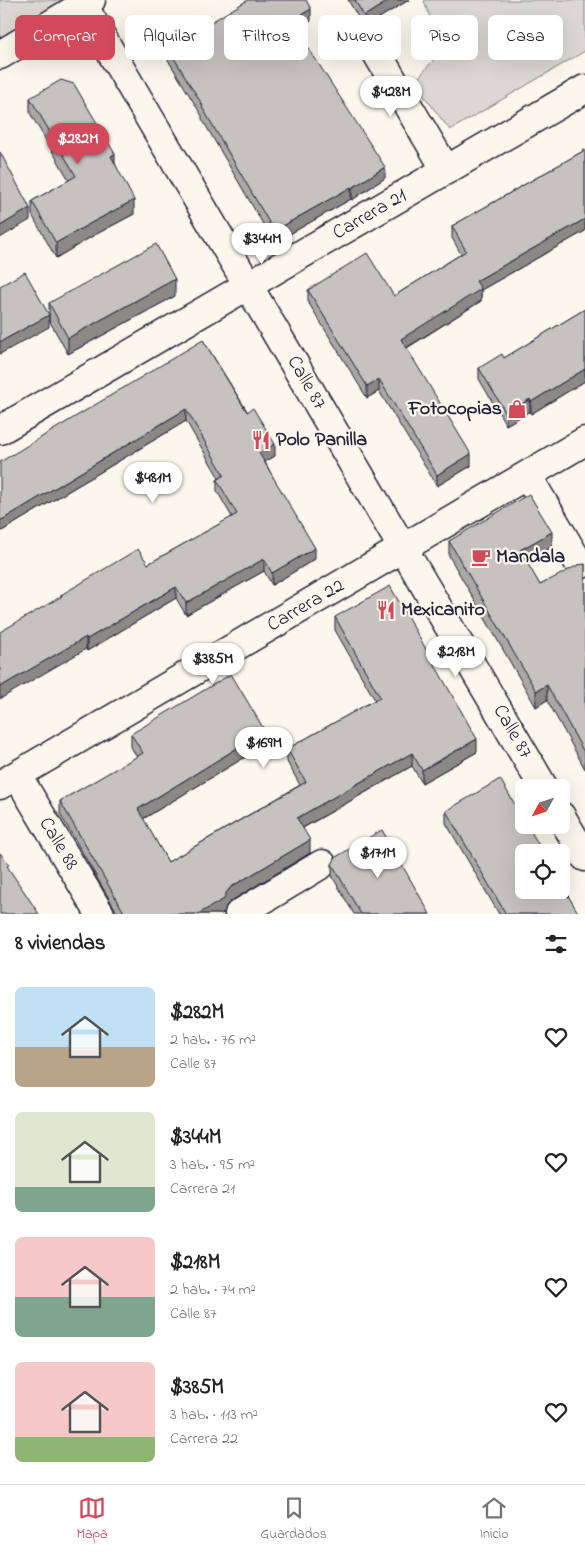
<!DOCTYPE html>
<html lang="es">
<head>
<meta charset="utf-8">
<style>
  body { margin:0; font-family:"Indie Flower",sans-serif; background:#f6f6f6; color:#222; height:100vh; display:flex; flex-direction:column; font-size:19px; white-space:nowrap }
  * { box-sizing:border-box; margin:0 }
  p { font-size:16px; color:#767676 }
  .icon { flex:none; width:28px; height:28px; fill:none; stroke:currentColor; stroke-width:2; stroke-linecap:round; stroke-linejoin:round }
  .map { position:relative; height:914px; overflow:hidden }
  .side { display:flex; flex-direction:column; background:#fff; flex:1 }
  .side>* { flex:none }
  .hud { position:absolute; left:15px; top:15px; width:555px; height:45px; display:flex; gap:10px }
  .needle { width:32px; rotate:230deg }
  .buttons { position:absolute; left:515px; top:779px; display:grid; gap:10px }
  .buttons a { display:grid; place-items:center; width:55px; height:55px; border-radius:8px; background:#fff; box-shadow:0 5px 20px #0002; font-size:25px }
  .price { position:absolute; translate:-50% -42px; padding:0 11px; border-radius:18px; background:#fff; color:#222; font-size:16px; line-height:32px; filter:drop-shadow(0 1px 2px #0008) }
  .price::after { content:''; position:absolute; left:50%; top:30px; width:15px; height:11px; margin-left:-8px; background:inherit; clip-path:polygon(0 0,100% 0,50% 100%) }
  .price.selected { background:#d1495b; color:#fff }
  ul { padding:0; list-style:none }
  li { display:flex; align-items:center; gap:15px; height:125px; padding:0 15px }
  li span { display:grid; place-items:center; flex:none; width:140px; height:100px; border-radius:8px; color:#555 }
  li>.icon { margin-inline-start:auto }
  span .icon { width:60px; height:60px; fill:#fffc; stroke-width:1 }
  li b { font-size:21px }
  h2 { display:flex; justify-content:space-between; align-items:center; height:60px; padding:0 15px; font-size:21px }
  .pill { padding:0 18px; border-radius:8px; background:#fff; box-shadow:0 5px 20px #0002; font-size:18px; line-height:45px }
  .pill.selected { background:#d1495b; color:#fff }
  .tab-bar { display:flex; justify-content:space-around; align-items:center; height:70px; border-top:1px solid #e0e0e0; background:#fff; font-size:14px; color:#767676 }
  .tab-bar a { display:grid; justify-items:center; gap:2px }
  .tab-bar .selected { color:#d1495b }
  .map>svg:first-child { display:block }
  .green { fill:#dbd8d3; stroke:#7e7d87 }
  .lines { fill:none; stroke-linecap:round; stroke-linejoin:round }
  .minor-casing { stroke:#22223b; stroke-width:31 }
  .highway-casing { stroke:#22223b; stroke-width:31 }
  .minor { stroke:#fbf7ec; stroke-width:28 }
  .highway { stroke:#fbf7ec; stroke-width:28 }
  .wall { fill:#aaa7a5; stroke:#22223b }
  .shaded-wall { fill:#8b8886; stroke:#22223b }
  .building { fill:#c6c2c0; stroke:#22223b }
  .labels { text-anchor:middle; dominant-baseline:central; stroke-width:4.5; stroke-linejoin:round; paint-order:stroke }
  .street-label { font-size:20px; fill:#22223b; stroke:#fbf7ec }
  .poi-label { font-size:20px; font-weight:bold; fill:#22223b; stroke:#fbf7ec; text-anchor:start }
</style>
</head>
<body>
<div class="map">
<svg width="585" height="914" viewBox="0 0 585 914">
  <rect width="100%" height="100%" fill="#fbf7ec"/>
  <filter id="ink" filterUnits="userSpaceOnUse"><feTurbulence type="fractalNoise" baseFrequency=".02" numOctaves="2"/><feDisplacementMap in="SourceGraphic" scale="10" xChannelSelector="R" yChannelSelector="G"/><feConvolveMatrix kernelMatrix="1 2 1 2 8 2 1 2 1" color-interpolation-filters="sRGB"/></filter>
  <g filter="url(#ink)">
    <path class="green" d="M0 0H66L0 40Z
      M426 0H585V51L450 130 414 83 442 50 424 1Z"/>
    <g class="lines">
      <g class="minor-casing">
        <path id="minor" d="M83 5 544 788
          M372 45 446 170
          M0 430 585 89
          M527 475 580 565
          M17 775 100 914
          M0 785 585 441
          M561 816 585 857
          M239 914 322 864"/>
      </g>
      <g class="highway-casing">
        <path id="highway" d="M0 55 91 0"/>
      </g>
      <use href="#minor" class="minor"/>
      <use href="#highway" class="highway"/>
    </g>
    <path class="wall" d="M348 0H409L364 27Z
      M311 21 297 29 385 178 352 200 351 199 274 243 202 119V116L168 60V48Z
      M30 98 115 163 134 214 91 237 56 258 32 215V201L69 180 30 113Z
      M585 150V231L481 290V301L407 348 471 466 437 486 379 391 367 398 308 302V290L394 296 461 254 452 238V226Z
      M175 296 68 354 49 320V303Z
      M585 309V381L531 414 530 411 506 425 479 379V368L504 358Z
      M203 340 275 456 265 462 315 559 272 585 264 571 186 615 176 598 87 651 61 597V595L148 564 232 517 217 491V480L219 478 186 421 0 532Z
      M449 541 552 547 526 562 540 585 585 564V769L547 700 536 707 449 556Z
      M335 617 477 752 422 783 412 766 303 828 310 853 231 901 226 906 224 913 221 914H118L60 814V801L137 757 131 747V734L265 745 143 819 168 862 300 785 287 762V749L375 700 335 630Z
      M446 811 579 914H499L446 823Z
      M332 864 430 914H354L332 876Z"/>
    <path class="shaded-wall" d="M390 0H409L364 27V16Z
      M311 9V21L291 33V21Z
      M115 154V168L111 156Z
      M385 167V178L352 200V188Z
      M351 187V199L274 243V231Z
      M134 200V214L91 237 56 258V243L91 223Z
      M30 208V220L0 238V226Z
      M585 219V231L481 290V301L401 351V339L476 281Z
      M175 279V296L68 354V338Z
      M49 315V327L0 354V342Z
      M585 369V381L531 414V402Z
      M379 379V391L367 398V386Z
      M530 399V411L506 425V413Z
      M186 409V421L0 532V521Z
      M275 444V456L259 465V453Z
      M471 454V466L437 486V475Z
      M552 532V547L520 566V550Z
      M315 548V559L272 585V573Z
      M264 559V571L186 615V603Z
      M176 587V598L87 651V639Z
      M86 637V649L0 699V687Z
      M547 685V700L536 707V691Z
      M265 731V745L138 822V809Z
      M477 739V752L422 783V770Z
      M412 753V766L297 831V818Z
      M310 840V853L231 901 226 906 224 913 221 914H198L226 893 231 887Z"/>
    <path class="building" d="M248 0H306L311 9 291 21 385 167 352 188 351 187 274 231 202 107 203 106 168 48Z
      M355 0H390L364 16Z
      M61 80 74 84 115 154 111 156 134 200 91 223 56 243 32 201 76 176 30 98Z
      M585 150V219L476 281 481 289 401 339 471 454 437 475 379 379 367 386 308 290 367 253 394 296 466 251 452 226Z
      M0 152 30 208 0 226Z
      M156 244 175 279 68 338 49 303Z
      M25 272 49 315 0 342V286Z
      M585 309V369L531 402 530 399 506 413 479 368 502 354 504 358Z
      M203 340 247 412 253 408 275 444 259 453 315 548 272 573 264 559 186 603 176 587 87 639 86 637 0 687V632L62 596 61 595 138 549 148 564 237 514 217 480 224 475 186 409 0 521V462Z
      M529 494 552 532 520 550 540 585 578 565 585 564V754L547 685 536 691 449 541Z
      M390 586 477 739 422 770 412 753 297 818 310 840 231 887 226 893 224 899 198 914H125L60 801 143 753 131 734 231 674 265 731 138 809 168 862 306 782 287 749 380 697 335 617Z
      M500 779 524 820V825H527L543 852H524V890H561V884L579 914H506L446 811Z
      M382 830 430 914H361L332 864 336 857Z
      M0 853 9 865 7 866 39 914H0Z"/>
  </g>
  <defs>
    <g id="shop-bare" transform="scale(1.5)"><path d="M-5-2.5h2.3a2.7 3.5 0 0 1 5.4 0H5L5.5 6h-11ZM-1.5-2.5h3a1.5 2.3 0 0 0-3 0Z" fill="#d1495b" stroke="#fbf7ec" stroke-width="2.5" paint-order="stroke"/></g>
    <g id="restaurant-bare" transform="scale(1.5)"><path d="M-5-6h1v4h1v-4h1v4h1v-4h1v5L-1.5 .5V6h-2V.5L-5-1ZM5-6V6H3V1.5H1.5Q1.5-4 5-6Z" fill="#d1495b" stroke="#fbf7ec" stroke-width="2.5" paint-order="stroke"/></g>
    <g id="cafe-bare" transform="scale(1.5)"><path d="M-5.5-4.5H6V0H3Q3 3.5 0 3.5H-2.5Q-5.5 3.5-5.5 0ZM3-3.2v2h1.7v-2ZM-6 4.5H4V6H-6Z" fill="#d1495b" stroke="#fbf7ec" stroke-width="2.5" paint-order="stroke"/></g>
  </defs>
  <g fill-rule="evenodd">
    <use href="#shop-bare" x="517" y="409"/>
    <use href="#restaurant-bare" x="261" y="440"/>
    <use href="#cafe-bare" x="481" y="557"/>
    <use href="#restaurant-bare" x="386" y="610"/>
  </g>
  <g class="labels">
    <g class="street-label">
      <text transform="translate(370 215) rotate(-30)">Carrera 21</text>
      <text transform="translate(306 383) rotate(60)">Calle 87</text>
      <text transform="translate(306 606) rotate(-30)">Carrera 22</text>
      <text transform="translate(512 732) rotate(60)">Calle 87</text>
      <text transform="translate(58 844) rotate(59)">Calle 88</text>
    </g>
    <g class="poi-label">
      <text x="502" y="409" text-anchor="end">Fotocopias</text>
      <text x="276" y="440">Polo Panilla</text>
      <text x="496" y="557">Mandala</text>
      <text x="401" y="610">Mexicanito</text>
    </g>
  </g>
</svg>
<div class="buttons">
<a><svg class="needle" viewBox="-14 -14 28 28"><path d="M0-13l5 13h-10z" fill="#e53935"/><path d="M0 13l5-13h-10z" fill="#767676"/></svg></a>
<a><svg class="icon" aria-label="locate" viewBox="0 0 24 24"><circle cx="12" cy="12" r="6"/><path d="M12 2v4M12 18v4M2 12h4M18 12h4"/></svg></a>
</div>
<b class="price" style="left:391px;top:118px">$428M</b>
<b class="price selected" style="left:78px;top:165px">$282M</b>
<b class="price" style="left:262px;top:265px">$344M</b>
<b class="price" style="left:153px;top:504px">$481M</b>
<b class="price" style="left:456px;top:678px">$218M</b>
<b class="price" style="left:213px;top:685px">$385M</b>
<b class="price" style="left:264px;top:769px">$169M</b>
<b class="price" style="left:378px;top:879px">$171M</b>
<div class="hud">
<a class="pill selected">Comprar</a>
<a class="pill">Alquilar</a>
<a class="pill">Filtros</a>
<a class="pill">Nuevo</a>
<a class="pill">Piso</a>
<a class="pill">Casa</a>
</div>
</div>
<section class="side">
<h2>8 viviendas<svg class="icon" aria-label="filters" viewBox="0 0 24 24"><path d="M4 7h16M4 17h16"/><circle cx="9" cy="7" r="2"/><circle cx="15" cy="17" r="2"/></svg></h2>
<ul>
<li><span style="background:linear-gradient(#bfe0f5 60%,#b9a48a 0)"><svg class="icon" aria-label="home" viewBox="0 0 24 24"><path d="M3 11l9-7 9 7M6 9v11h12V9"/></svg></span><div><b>$282M</b><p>2 hab. · 76 m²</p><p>Calle 87</p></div><svg class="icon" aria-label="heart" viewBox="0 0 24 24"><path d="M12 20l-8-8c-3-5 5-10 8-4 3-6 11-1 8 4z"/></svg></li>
<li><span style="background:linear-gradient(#dfe7d0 75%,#7fa58c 0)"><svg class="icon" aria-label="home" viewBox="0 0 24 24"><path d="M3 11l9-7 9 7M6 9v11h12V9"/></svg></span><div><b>$344M</b><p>3 hab. · 95 m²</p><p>Carrera 21</p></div><svg class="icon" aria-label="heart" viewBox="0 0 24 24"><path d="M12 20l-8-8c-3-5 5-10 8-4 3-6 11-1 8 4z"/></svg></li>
<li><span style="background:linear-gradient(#f6c9c9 60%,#7fa58c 0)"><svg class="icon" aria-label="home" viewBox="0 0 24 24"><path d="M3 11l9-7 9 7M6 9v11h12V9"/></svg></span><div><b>$218M</b><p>2 hab. · 74 m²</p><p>Calle 87</p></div><svg class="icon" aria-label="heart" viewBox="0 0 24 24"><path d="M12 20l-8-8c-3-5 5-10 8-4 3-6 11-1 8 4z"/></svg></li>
<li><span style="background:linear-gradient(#f6c9c9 75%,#8fb573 0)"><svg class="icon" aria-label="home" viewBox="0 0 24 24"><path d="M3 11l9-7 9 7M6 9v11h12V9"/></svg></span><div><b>$385M</b><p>3 hab. · 113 m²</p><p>Carrera 22</p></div><svg class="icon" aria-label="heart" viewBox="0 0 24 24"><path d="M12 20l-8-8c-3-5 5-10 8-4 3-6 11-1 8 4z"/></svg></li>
</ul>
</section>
<nav class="tab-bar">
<a class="selected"><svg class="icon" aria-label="map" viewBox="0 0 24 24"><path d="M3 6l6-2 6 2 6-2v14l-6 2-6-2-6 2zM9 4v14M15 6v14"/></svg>Mapa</a>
<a><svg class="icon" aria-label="saved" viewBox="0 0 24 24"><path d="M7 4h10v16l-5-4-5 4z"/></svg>Guardados</a>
<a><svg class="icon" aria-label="home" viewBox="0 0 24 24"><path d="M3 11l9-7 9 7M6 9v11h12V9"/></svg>Inicio</a>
</nav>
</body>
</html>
